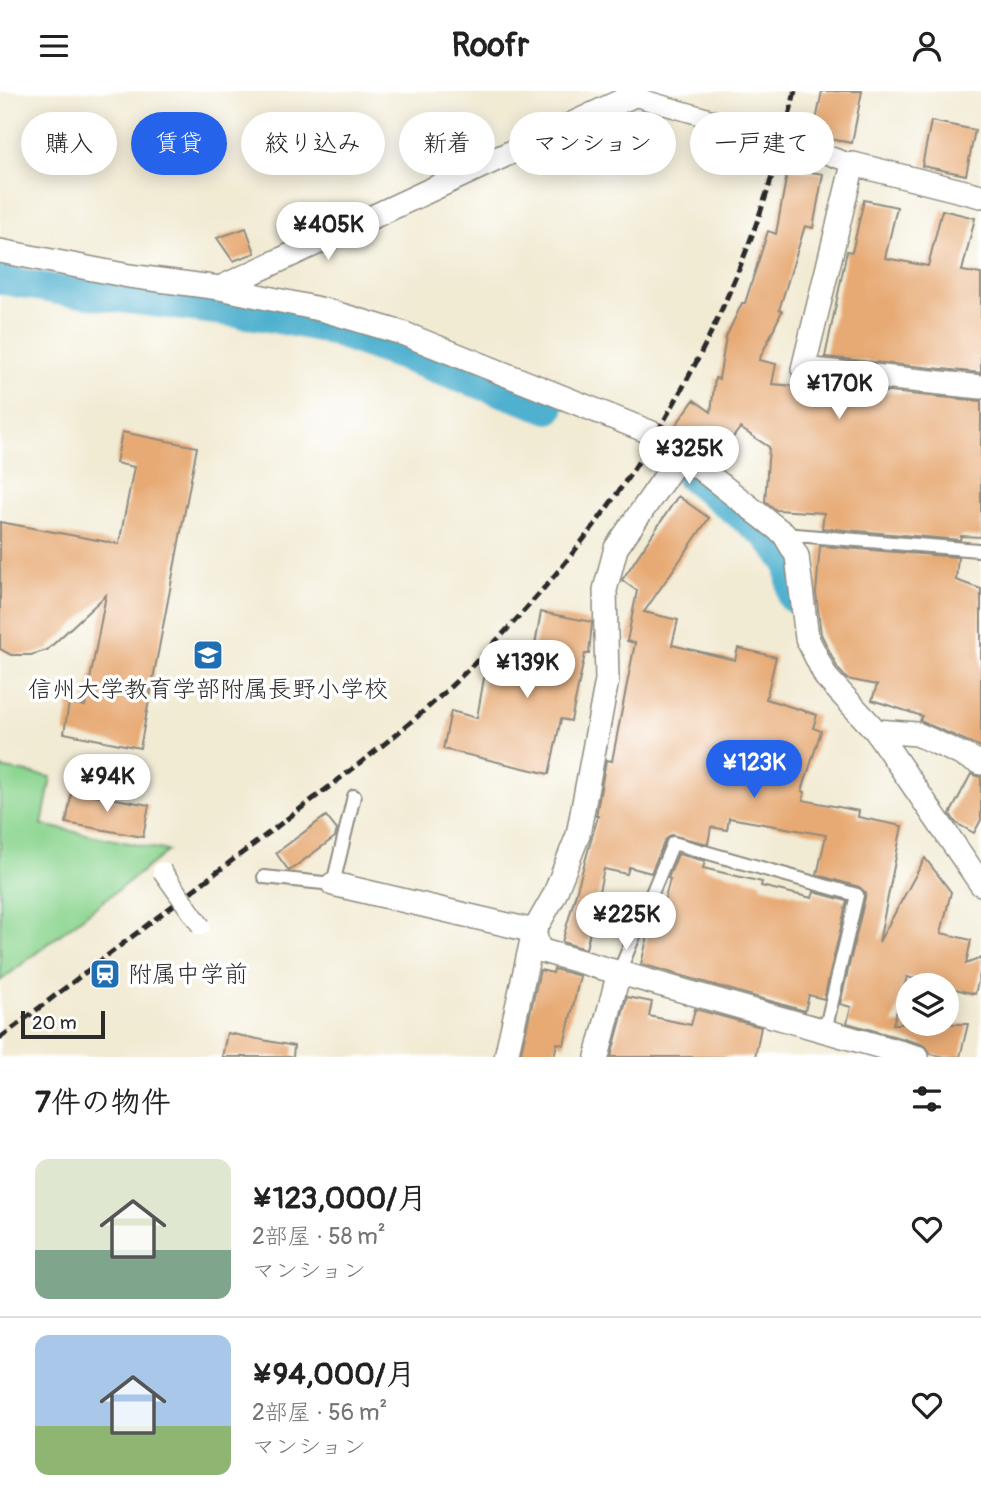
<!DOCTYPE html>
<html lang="ja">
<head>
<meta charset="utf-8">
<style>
  body { margin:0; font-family:Pangolin,"Klee One",sans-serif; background:#f2f2f2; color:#222; height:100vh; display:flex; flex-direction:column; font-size:26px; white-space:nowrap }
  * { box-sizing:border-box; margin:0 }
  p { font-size:23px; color:#767676 }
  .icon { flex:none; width:38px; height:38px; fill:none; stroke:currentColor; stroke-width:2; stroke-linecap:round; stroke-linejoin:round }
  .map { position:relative; height:966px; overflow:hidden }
  .details { display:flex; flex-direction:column; background:#fff; flex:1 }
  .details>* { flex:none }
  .hud { position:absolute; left:21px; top:21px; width:940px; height:63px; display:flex; gap:14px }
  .buttons { position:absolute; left:896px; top:882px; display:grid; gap:14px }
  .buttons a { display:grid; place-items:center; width:63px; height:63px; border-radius:50%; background:#fff; box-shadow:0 4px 18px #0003; font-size:35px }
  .scale { position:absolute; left:21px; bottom:18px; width:84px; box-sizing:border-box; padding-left:7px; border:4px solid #2b2b2b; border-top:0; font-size:19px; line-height:24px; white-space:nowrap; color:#2b2b2b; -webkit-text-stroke:5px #fff; paint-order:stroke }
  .price { position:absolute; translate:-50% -60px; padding:0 16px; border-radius:24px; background:#fff; color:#222; font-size:23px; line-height:46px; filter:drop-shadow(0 2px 4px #0008) }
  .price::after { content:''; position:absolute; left:50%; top:42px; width:21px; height:16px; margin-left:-10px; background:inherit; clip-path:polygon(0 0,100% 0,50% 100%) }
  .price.selected { background:#2563eb; color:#fff }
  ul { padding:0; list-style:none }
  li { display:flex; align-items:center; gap:21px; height:175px; padding:0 35px }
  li+li { border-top:2px solid #e0e0e0 }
  li span { display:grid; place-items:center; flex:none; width:196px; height:140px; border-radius:14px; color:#555 }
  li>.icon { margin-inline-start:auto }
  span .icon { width:84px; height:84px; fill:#fffc; stroke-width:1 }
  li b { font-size:30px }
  h2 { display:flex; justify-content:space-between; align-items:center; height:84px; padding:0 35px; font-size:30px }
  .chip { padding:0 24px; border-radius:32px; background:#fff; box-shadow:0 4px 18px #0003; font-size:24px; line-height:63px }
  .chip.selected { background:#2563eb; color:#fff }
  header { display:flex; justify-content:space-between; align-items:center; height:91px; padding:0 35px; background:#fff; font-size:32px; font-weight:800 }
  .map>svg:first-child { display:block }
  .pitch { fill:#8cd590; stroke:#5c805e; stroke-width:2 }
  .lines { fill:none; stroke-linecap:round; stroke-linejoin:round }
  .canal { stroke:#50b1cf; stroke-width:30 }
  .building { fill:#e7aa74 }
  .service-casing { stroke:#8e8b80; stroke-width:16 }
  .pedestrian-casing { stroke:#8e8b80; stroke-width:21 }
  .minor-casing { stroke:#8e8b80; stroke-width:26 }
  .service { stroke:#fff; stroke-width:12 }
  .pedestrian { stroke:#fff; stroke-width:18 }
  .minor { stroke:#fff; stroke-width:23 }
  .rail { stroke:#2b2b2b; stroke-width:5; stroke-dasharray:10 5; stroke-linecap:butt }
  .pedestrian-bridge-casing { stroke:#8e8b80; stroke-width:21; stroke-linecap:butt }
  .pedestrian-bridge { stroke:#fff; stroke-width:18 }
  .labels { text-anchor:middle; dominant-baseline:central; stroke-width:7; stroke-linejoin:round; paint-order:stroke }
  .poi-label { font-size:24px; fill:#2b2b2b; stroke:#fff }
</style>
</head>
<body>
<header><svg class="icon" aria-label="menu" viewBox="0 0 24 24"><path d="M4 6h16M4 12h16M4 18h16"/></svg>Roofr<svg class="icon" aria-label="person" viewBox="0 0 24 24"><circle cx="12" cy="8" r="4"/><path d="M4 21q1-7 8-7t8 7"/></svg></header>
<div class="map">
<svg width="981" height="966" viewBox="0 0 981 966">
  <rect width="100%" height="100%" fill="#fff"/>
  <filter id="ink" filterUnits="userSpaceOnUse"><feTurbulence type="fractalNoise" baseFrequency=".0143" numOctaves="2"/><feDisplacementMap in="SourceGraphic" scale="14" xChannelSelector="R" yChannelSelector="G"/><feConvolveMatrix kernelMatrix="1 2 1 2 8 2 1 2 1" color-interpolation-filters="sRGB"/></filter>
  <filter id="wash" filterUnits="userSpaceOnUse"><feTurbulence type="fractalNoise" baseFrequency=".00686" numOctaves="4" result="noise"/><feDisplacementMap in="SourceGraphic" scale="28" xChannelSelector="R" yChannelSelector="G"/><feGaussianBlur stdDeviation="1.57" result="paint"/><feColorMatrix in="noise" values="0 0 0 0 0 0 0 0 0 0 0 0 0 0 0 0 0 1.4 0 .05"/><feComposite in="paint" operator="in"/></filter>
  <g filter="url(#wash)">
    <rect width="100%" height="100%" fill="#f2ebd4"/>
    <path class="pitch" d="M0 677 51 686 42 734 168 760 0 890Z"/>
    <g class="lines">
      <path class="canal" d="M0 188 58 199 263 225 324 237 549 318
        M690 385 766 444 789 473 793 507"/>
    </g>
    <g id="blocks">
      <path class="building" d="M822 0H862L852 52 813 45Z
        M931 30 975 39 966 84 922 75Z
        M788 77 823 83 813 137 805 135 779 219 782 220 759 269 776 273 772 293 818 297V294L981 310V446L961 445 960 449 822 437 824 422 776 419 765 410 769 356 740 337 715 371 673 338 694 309 711 321 715 287 719 288 726 246 742 212H745L768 140 776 143Z
        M864 109 897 116 885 167 928 175 942 119 975 127 962 180 981 183V282L825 266 847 160 852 161Z
        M246 137 255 162 233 170 217 147Z
        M122 341 197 356 140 657 64 642 69 612 85 615 106 504 47 559 31 564H11L0 558V431L119 453 134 376 116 372Z
        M678 405 709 427 644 521 678 529 672 554 735 569 738 557 776 566 766 608 817 624 813 637 821 640 802 700 805 701 803 709 859 720 858 726 902 735 879 851 925 767 951 801 941 842 971 849 966 873 981 867V879L975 903 907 886 893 933H968L960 966H944L931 963 927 957 921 953 847 932 851 916 840 913 866 802 859 796 817 784 826 744 729 727 727 739 711 736 708 753 671 744 665 749 651 782 629 776 627 783 604 778 586 858 562 851 598 725H596L606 669 612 670 635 552 627 550 637 500 622 489Z
        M820 455 958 466 956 489 981 498V656L920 630 922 625 872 609 877 594 847 588 838 578 821 543 816 502Z
        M541 521 592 531 589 563H585L571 630 561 628 549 683 443 658 451 620 477 627 484 587 513 566 532 570Z
        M971 683 981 686V729L974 742 956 732 950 723Z
        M72 700 149 714 143 746 66 732Z
        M326 725 337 739 335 746 289 780 276 762Z
        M678 763 705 770 703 777 762 791 761 795 812 807 814 801 847 810 824 908 809 904 805 920 641 873 652 828 659 829 670 788 668 787Z
        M554 878 580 885 564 954 557 952 554 966H520L540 879 553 882Z
        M627 906 652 911 649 925 691 934 695 918 761 936 755 966H611Z
        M227 942 294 955 293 966H222Z"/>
    </g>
  </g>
  <g filter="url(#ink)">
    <use href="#blocks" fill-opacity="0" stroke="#8e8b80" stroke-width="2"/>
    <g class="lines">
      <g class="service-casing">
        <path id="service" d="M784 443 978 459
          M264 786 333 793 354 705
          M619 881 673 752 857 804 825 940"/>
      </g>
      <g class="pedestrian-casing">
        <path id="pedestrian" d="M632 5 781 48 853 73"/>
      </g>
      <g class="minor-casing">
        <path id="minor" d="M981 105 853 73 803 278 981 296
          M0 160 129 185 220 197 632 5 636 0
          M220 197 324 219 402 242 657 344 784 443 797 465 807 547 826 586 876 640 981 793
          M876 640 917 643 981 672
          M333 793 534 840 539 859 917 966
          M506 966 534 840 554 805 578 744 607 589 605 499 616 457 682 362
          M597 966 619 881"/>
      </g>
      <use href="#service" class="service"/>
      <use href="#pedestrian" class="pedestrian"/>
      <use href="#minor" class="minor"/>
      <path class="rail" d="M0 947C91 877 182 807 274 738 333 692 394 649 448 598 622 433 741 235 795 0"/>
      <g class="pedestrian-bridge-casing">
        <path id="pedestrian-bridge" d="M162 780 201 835"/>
      </g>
      <use href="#pedestrian-bridge" class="pedestrian-bridge"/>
    </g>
  </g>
  <defs>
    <g id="school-square" transform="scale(1.575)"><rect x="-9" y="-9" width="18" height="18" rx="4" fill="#1f6fb2" stroke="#fff"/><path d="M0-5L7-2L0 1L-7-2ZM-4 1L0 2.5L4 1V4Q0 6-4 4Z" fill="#fff"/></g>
    <g id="station-square" transform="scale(1.575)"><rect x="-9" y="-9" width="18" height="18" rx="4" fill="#1f6fb2" stroke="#fff"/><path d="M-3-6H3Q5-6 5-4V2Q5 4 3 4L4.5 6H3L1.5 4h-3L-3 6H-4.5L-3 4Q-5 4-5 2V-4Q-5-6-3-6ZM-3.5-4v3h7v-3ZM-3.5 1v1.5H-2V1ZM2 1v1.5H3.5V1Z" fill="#fff"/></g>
  </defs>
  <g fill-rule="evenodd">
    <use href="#school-square" x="208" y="564"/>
    <use href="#station-square" x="105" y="883"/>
  </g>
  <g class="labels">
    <g class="poi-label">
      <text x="208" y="598">信州大学教育学部附属長野小学校</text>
      <text x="128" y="883" text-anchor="start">附属中学前</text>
    </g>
  </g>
</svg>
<div class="buttons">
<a><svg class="icon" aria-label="layers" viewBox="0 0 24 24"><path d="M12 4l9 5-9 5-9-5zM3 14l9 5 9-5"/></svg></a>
</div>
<div class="scale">20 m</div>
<b class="price" style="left:328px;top:171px">¥405K</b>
<b class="price" style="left:839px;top:330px">¥170K</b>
<b class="price" style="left:689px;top:395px">¥325K</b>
<b class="price" style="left:527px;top:609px">¥139K</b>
<b class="price selected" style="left:754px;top:709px">¥123K</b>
<b class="price" style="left:107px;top:723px">¥94K</b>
<b class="price" style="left:626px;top:861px">¥225K</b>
<div class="hud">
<a class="chip">購入</a>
<a class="chip selected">賃貸</a>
<a class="chip">絞り込み</a>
<a class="chip">新着</a>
<a class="chip">マンション</a>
<a class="chip">一戸建て</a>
</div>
</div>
<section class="details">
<h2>7件の物件<svg class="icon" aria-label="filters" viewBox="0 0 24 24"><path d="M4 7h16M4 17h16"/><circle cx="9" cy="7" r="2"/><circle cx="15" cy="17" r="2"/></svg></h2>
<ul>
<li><span style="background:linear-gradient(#dfe7d0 65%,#7fa58c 0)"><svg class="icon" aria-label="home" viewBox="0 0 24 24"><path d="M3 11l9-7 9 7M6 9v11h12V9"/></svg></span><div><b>¥123,000/月</b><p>2部屋 · 58 m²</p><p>マンション</p></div><svg class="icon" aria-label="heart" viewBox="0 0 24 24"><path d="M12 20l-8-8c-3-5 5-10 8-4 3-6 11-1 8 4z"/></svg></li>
<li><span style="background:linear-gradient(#a9c7e8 65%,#8fb573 0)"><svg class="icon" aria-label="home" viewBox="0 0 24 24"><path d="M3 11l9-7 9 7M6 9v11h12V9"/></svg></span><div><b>¥94,000/月</b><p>2部屋 · 56 m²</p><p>マンション</p></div><svg class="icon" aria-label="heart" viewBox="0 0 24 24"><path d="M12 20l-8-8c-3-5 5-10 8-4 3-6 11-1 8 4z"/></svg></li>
</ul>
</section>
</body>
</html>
